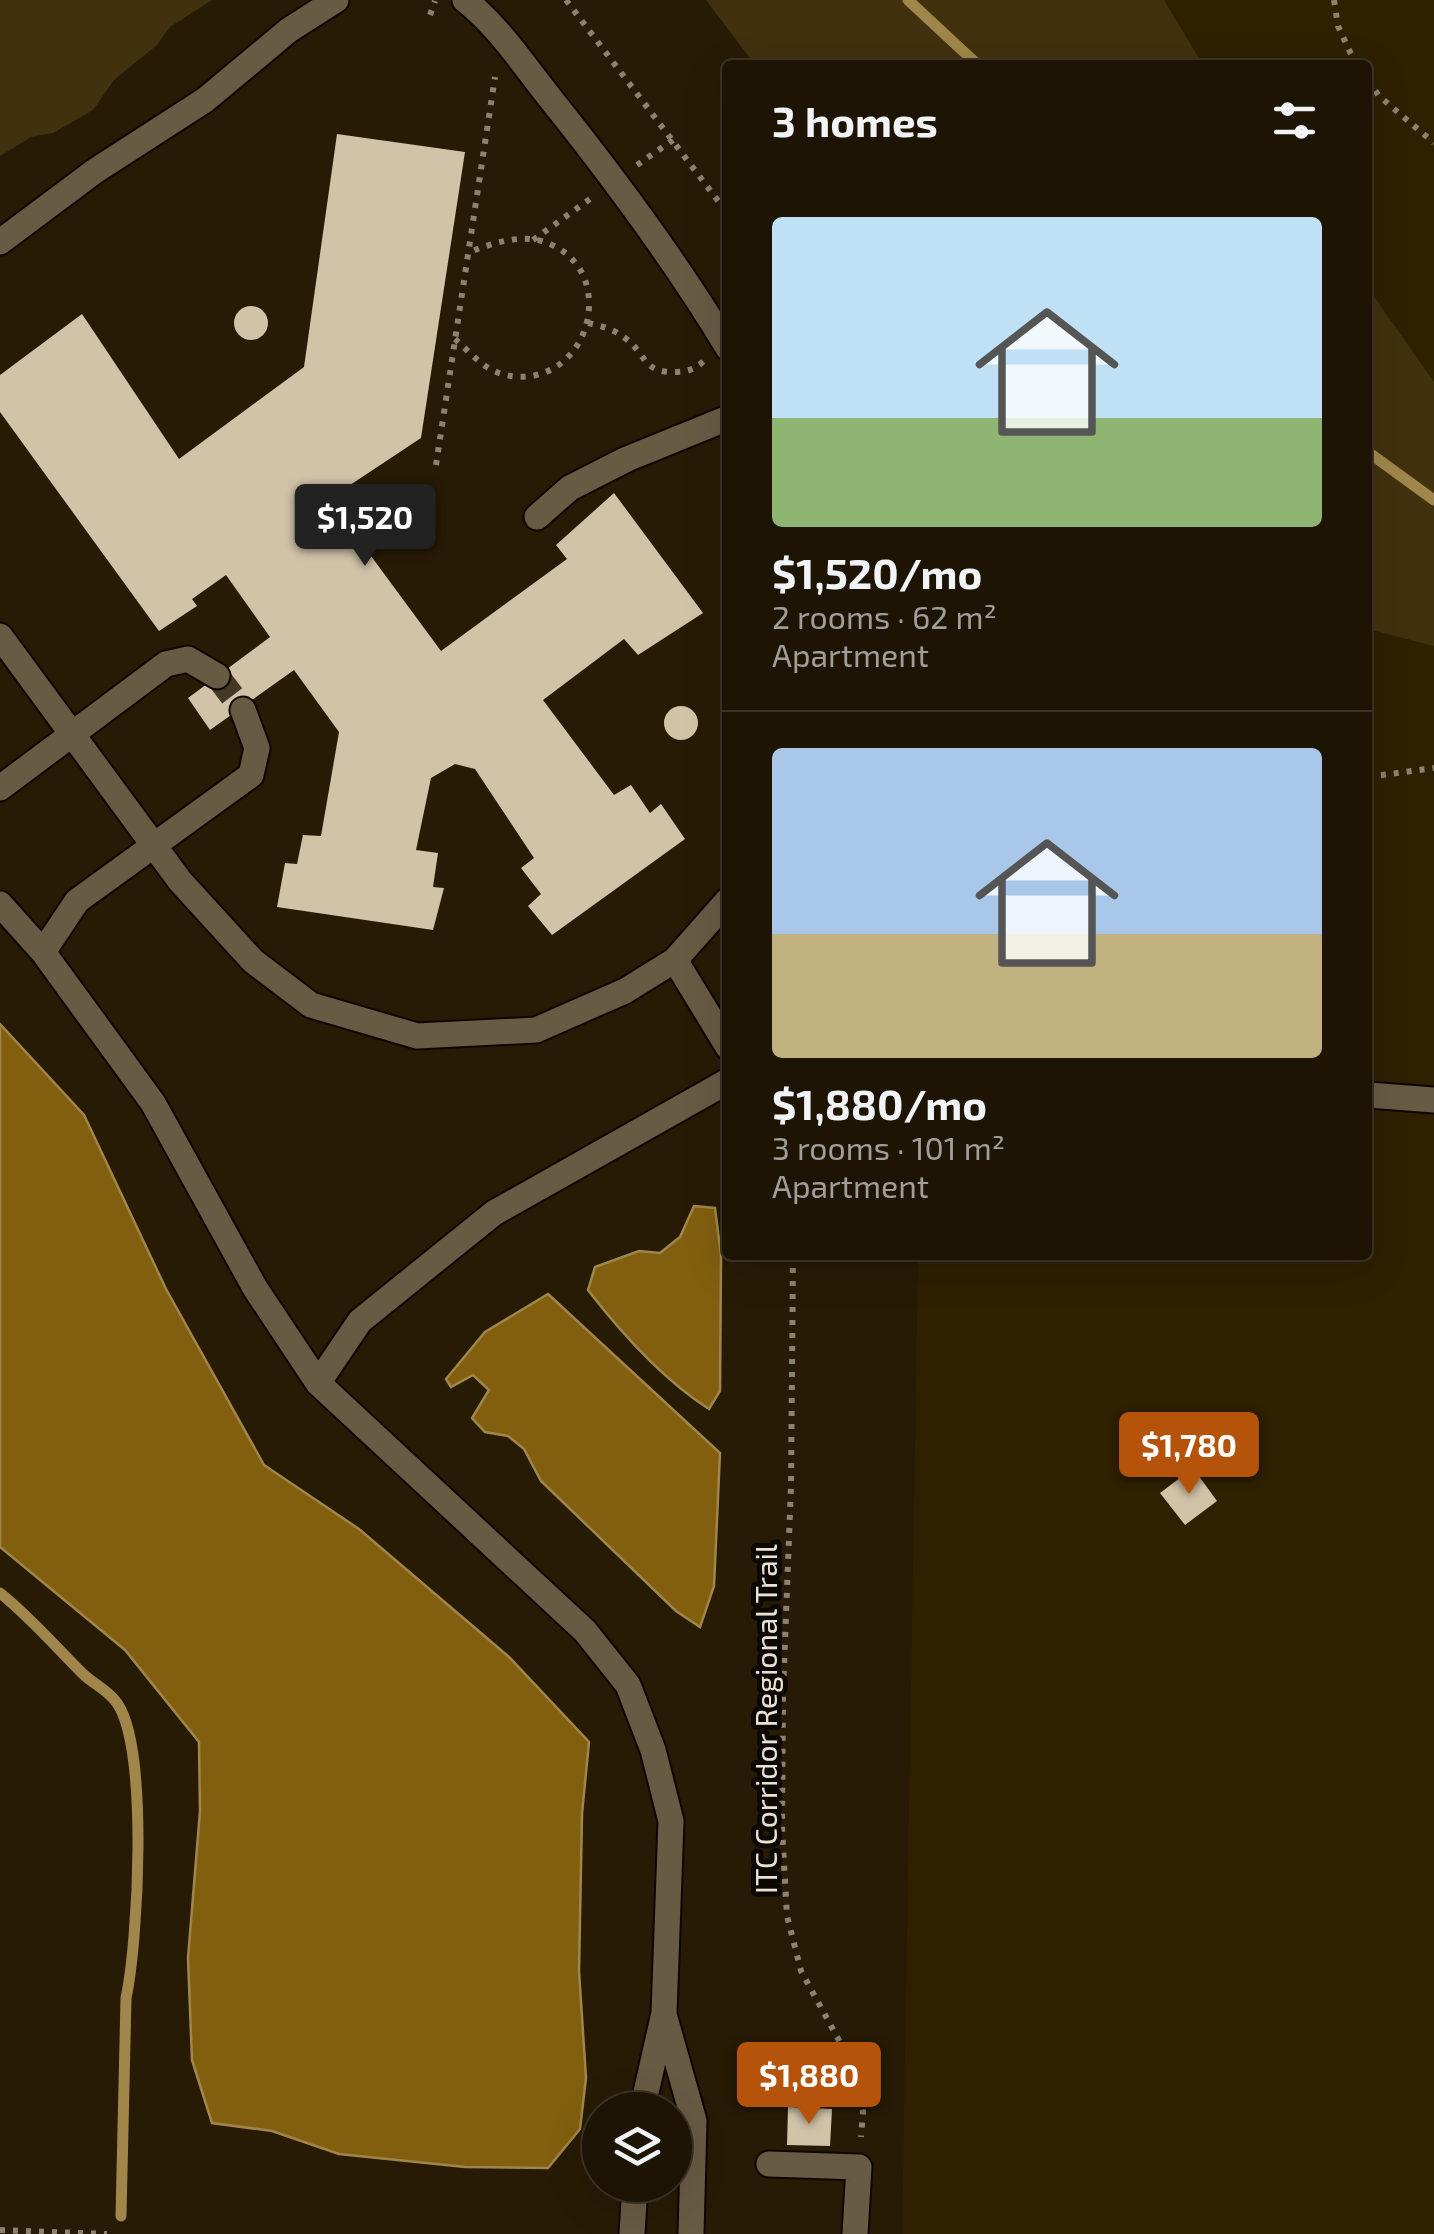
<!DOCTYPE html>
<html lang="en">
<head>
<meta charset="utf-8">
<style>
  body { margin:0; font-family:"Exo 2",sans-serif; background:#2a2113; color:#f1f3f6; height:100vh; display:flex; flex-direction:column; font-size:38px; white-space:nowrap }
  * { box-sizing:border-box; margin:0 }
  p { font-size:32px; color:#a09e9a }
  .icon { flex:none; width:55px; height:55px; fill:none; stroke:currentColor; stroke-width:2; stroke-linecap:round; stroke-linejoin:round }
  .map { position:relative; flex:1; overflow:hidden }
  .side { position:absolute; left:722px; top:60px; width:650px; height:1200px; display:flex; flex-direction:column; background:#1d1404; border-radius:10px; box-shadow:0 10px 40px #0002,0 0 0 2px #3b3326 }
  .side>* { flex:none }
  .fabs { position:absolute; left:582px; top:2092px; display:grid; gap:20px }
  .fabs a { display:grid; place-items:center; width:110px; height:110px; border-radius:50%; background:#1d1404; box-shadow:0 10px 40px #0002,0 0 0 2px #3b3326; font-size:50px }
  .price { position:absolute; translate:-50% -85px; padding:0 22px; border-radius:10px; background:#b45309; color:#fff; font-size:32px; line-height:65px; filter:drop-shadow(0 2px 5px #0008) }
  .price::after { content:''; position:absolute; left:50%; top:60px; width:30px; height:22px; margin-left:-15px; background:inherit; clip-path:polygon(0 0,100% 0,50% 100%) }
  .price.active { background:#222; color:#fff }
  ul { padding:0; list-style:none }
  li { display:grid; align-content:center; gap:20px; height:530px; padding:0 50px }
  li+li { border-top:2px solid #3b3326 }
  li span { display:grid; place-items:center; height:310px; border-radius:10px; color:#555 }
  li>.icon { margin-inline-start:auto }
  span .icon { width:180px; height:180px; fill:#fffc; stroke-width:1 }
  li b { font-size:42px }
  h2 { display:flex; justify-content:space-between; align-items:center; height:120px; padding:0 50px; font-size:42px }
  .map>svg:first-child { display:block }
  .built { fill:#2f2002 }
  .green { fill:#41310e }
  .water { fill:#815f0f; stroke:#a0864a; stroke-width:2.5 }
  .lines { fill:none; stroke-linecap:round; stroke-linejoin:round }
  .stream { stroke:#a0864a; stroke-width:11 }
  .building { fill:#d1c3a8 }
  .minor-tunnel { stroke:#443924; stroke-width:25; stroke-dasharray:25 12; stroke-linecap:butt }
  .minor-casing { stroke:#0f0600; stroke-width:29 }
  .path { stroke:#8b8270; stroke-width:6; stroke-dasharray:5 8; stroke-linecap:butt }
  .minor { stroke:#685b44; stroke-width:25 }
  .labels { text-anchor:middle; dominant-baseline:central; stroke-width:10; stroke-linejoin:round; paint-order:stroke }
  .street-label { font-size:30px; fill:#e9e2d4; stroke:#0b0702 }
</style>
</head>
<body>
<div class="map">
<svg width="1434" height="2234" viewBox="0 0 1434 2234">
  <rect width="100%" height="100%" fill="#271b05"/>
  <path class="built" d="M940 0H1434V2234H902L918 1255H1368V65H938Z"/>
  <path class="green" d="M0 0H212L170 27 157 45 114 80 93 110 53 133 31 137 0 156Z
    M706 0H1164L1203 65H755Z
    M1368 288 1434 382V646L1368 629Z"/>
  <path class="water" d="M0 1024 84 1115 166 1289 264 1465 359 1529 509 1657 589 1742 582 1814 579 1971 586 2078 580 2129 548 2168 465 2167 339 2154 272 2131 212 2123 192 2060 188 1958 200 1811 199 1742 125 1650 0 1547Z
    M694 1206 715 1208 721 1256 720 1391 709 1409C662 1379 622 1334 588 1290L595 1267 639 1251 660 1253 680 1237Z
    M548 1294 720 1453 714 1586 700 1627 676 1611 541 1481 524 1449 508 1436 485 1432 472 1418 489 1390 473 1375 451 1387 446 1379 485 1332Z"/>
  <g class="lines">
    <path class="stream" d="M908 0 978 65
      M1368 452 1434 500
      M0 1593C30 1617 55 1646 82 1673 93 1684 108 1690 117 1703 149 1749 138 1942 126 1998L121 2216"/>
  </g>
  <path class="building" d="M337 134 465 152 421 438 329 499 441 651 567 559 556 545 614 493 703 613 638 655 624 639 543 700 614 795 631 785 650 813 661 804 685 839 552 935 528 906 541 894 521 868 534 858 475 769 455 764 431 778 416 850 438 853 433 887 444 888 433 930 277 907 285 863 297 864 303 835 321 836 339 732 294 670 210 730 188 698 270 637 226 575 192 599 197 606 159 631 0 412V375L82 314 179 459 304 367Z
    M234 323a17 17 0 1 1 34 0a17 17 0 1 1-34 0Z
    M664 723a17 17 0 1 1 34 0a17 17 0 1 1-34 0Z
    M1193 1468 1217 1501 1185 1525 1160 1493Z
    M788 2107 832 2109 830 2146 787 2145Z"/>
  <g class="lines">
    <path class="minor-tunnel" d="M217 676 243 710"/>
    <g class="minor-casing">
      <path id="minor" d="M465 0C499 27 523 64 550 98 614 178 675 260 728 348
        M0 242 95 171 205 100 289 30 336 0
        M537 517 570 488 627 459 728 418
        M0 636 180 881 253 961 311 1005 417 1036 536 1030 625 991 675 960 728 900
        M0 788 166 664 188 659 217 676
        M0 904 43 952 153 1103 255 1288 318 1383 585 1631 628 1685 653 1750 671 1821 664 2013 642 2110
        M43 952 77 901 251 775 257 748 243 710
        M675 960 728 1047
        M1368 1095 1434 1100
        M318 1383 360 1321 494 1213 728 1081
        M665 2018 694 2121 691 2234
        M769 2164 859 2167 855 2234
        M632 2234 635 2185"/>
    </g>
    <path class="path" d="M566 0 728 214
      M1334 0 1338 26 1356 65
      M430 15 435 1
      M1368 80 1379 96 1434 143
      M637 165 673 140
      M533 240 590 199
      M588 323C602 326 613 329 625 338 647 354 642 373 675 372 688 372 695 369 704 361
      M455 339C466 349 478 362 490 369 507 378 526 379 543 373 597 354 608 270 552 245 526 232 495 242 470 252
      M436 465 495 77
      M1368 777 1434 768
      M793 1255 791 1486 783 1693 782 1828 787 1916 801 1971 853 2066 863 2112 861 2137
      M0 2230 107 2234"/>
    <use href="#minor" class="minor"/>
  </g>
  <g class="labels">
    <g class="street-label">
      <text transform="translate(765 1719) rotate(-90)">ITC Corridor Regional Trail</text>
    </g>
  </g>
</svg>
<div class="fabs">
<a><svg class="icon" aria-label="layers" viewBox="0 0 24 24"><path d="M12 4l9 5-9 5-9-5zM3 14l9 5 9-5"/></svg></a>
</div>
<b class="price active" style="left:365px;top:569px">$1,520</b>
<b class="price" style="left:1189px;top:1497px">$1,780</b>
<b class="price" style="left:809px;top:2127px">$1,880</b>
<section class="side">
<h2>3 homes<svg class="icon" aria-label="filters" viewBox="0 0 24 24"><path d="M4 7h16M4 17h16"/><circle cx="9" cy="7" r="2"/><circle cx="15" cy="17" r="2"/></svg></h2>
<ul>
<li><span style="background:linear-gradient(#bfe0f5 65%,#8fb573 0)"><svg class="icon" aria-label="home" viewBox="0 0 24 24"><path d="M3 11l9-7 9 7M6 9v11h12V9"/></svg></span><div><b>$1,520/mo</b><p>2 rooms · 62 m²</p><p>Apartment</p></div></li>
<li><span style="background:linear-gradient(#a9c7e8 60%,#c2b280 0)"><svg class="icon" aria-label="home" viewBox="0 0 24 24"><path d="M3 11l9-7 9 7M6 9v11h12V9"/></svg></span><div><b>$1,880/mo</b><p>3 rooms · 101 m²</p><p>Apartment</p></div></li>
</ul>
</section>
</div>
</body>
</html>
